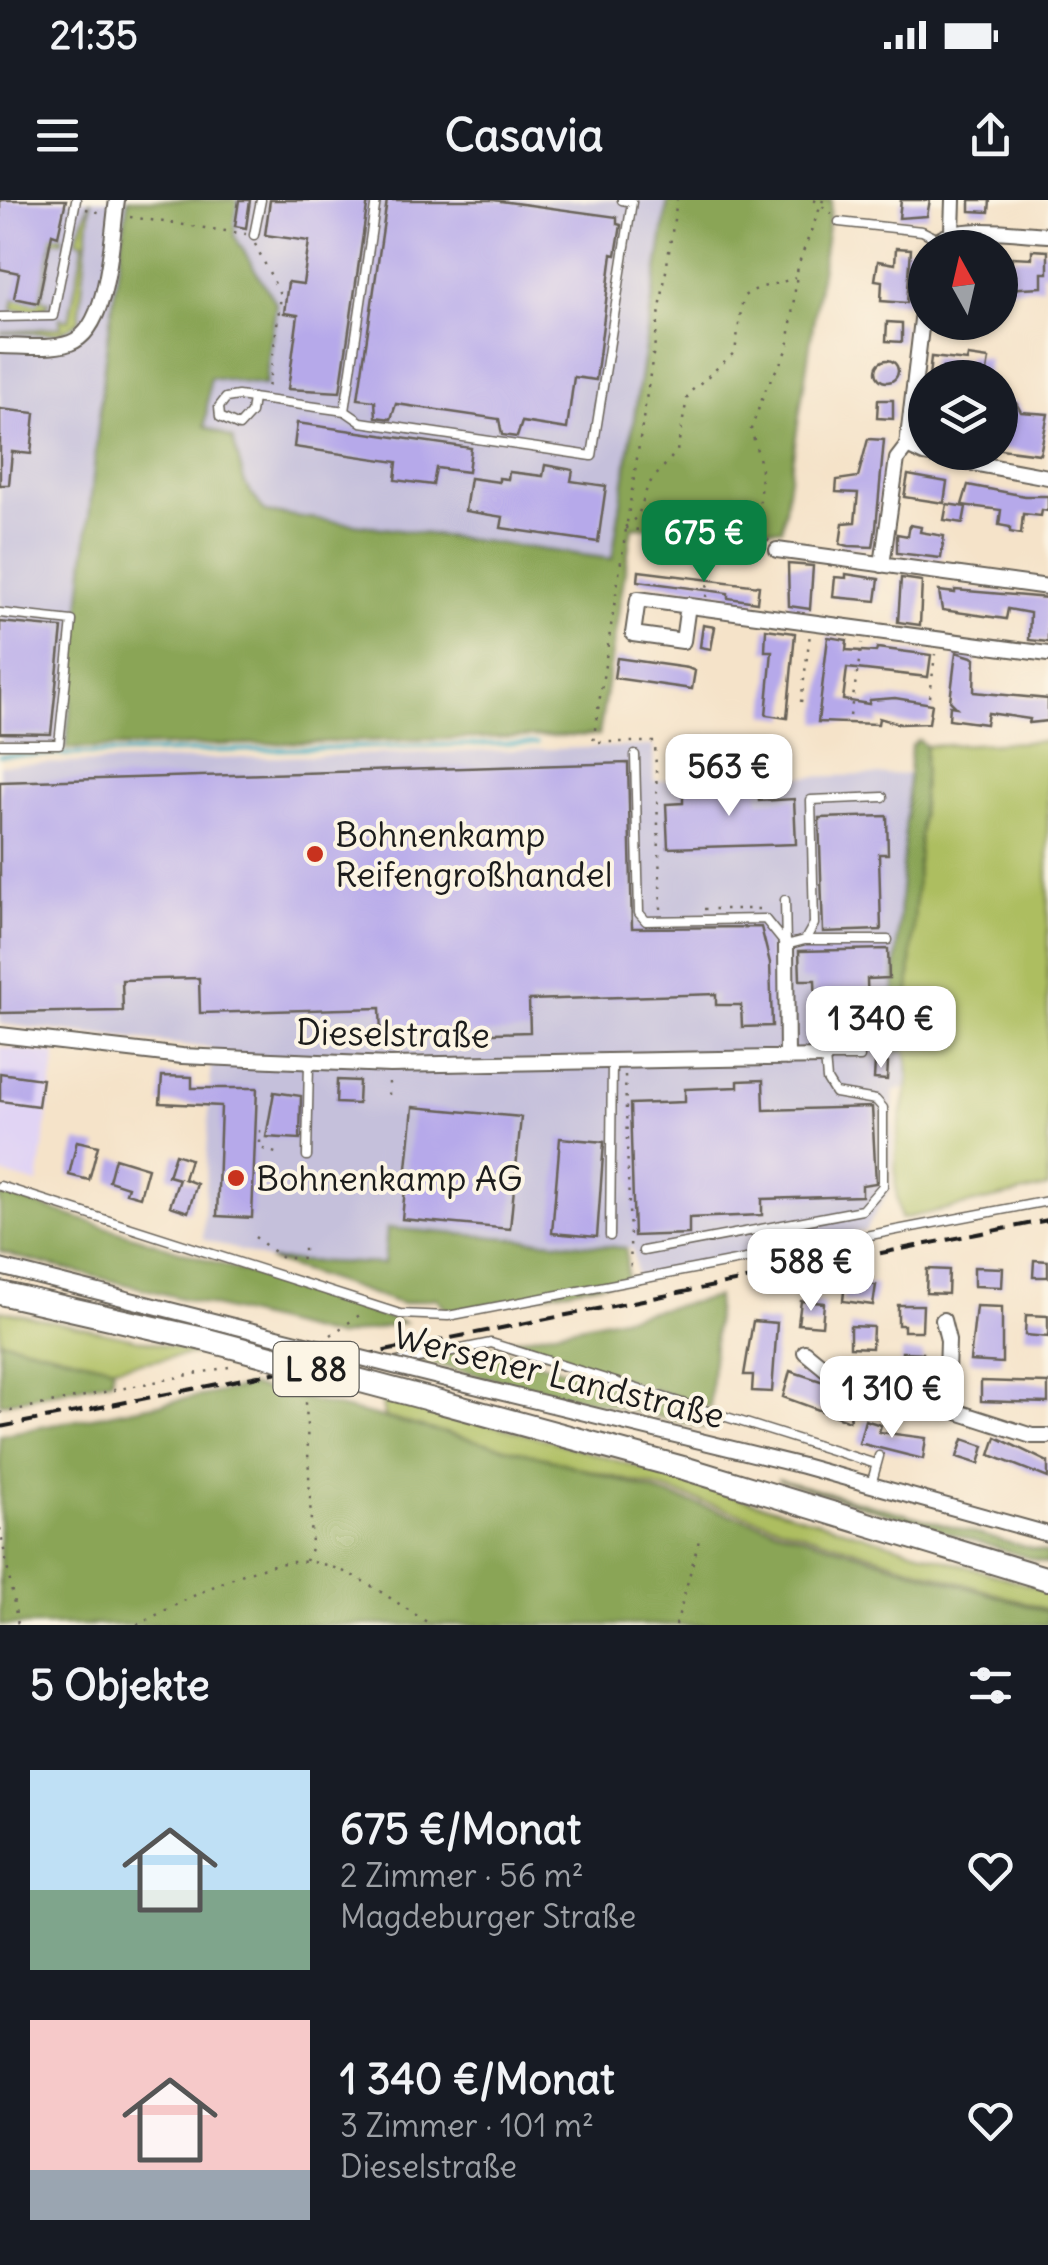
<!DOCTYPE html>
<html lang="de">
<head>
<meta charset="utf-8">
<style>
  body { margin:0; font-family:Delius,sans-serif; background:#20242c; color:#f1f3f6; height:100vh; display:flex; flex-direction:column; font-size:38px; white-space:nowrap }
  * { box-sizing:border-box; margin:0 }
  p { font-size:32px; color:#9ea1a6 }
  .icon { flex:none; width:55px; height:55px; fill:none; stroke:currentColor; stroke-width:2; stroke-linecap:round; stroke-linejoin:round }
  .map { position:relative; height:1425px; overflow:hidden }
  .side { display:flex; flex-direction:column; background:#171b24; flex:1 }
  .side>* { flex:none }
  .needle { width:65px; rotate:352deg }
  .buttons { position:absolute; left:908px; top:30px; display:grid; gap:20px }
  .buttons a { display:grid; place-items:center; width:110px; height:110px; border-radius:50%; background:#171b24; box-shadow:0 2px 8px #0004; font-size:50px }
  .price { position:absolute; translate:-50% -85px; padding:0 22px; border-radius:20px; background:#fff; color:#222; font-size:32px; line-height:65px; filter:drop-shadow(0 2px 5px #0008) }
  .price::after { content:''; position:absolute; left:50%; top:60px; width:30px; height:22px; margin-left:-15px; background:inherit; clip-path:polygon(0 0,100% 0,50% 100%) }
  .price.current { background:#0b8043; color:#fff }
  ul { padding:0; list-style:none }
  li { display:flex; align-items:center; gap:30px; height:250px; padding:0 30px }
  li span { display:grid; place-items:center; flex:none; width:280px; height:200px; border-radius:0px; color:#555 }
  li>.icon { margin-inline-start:auto }
  span .icon { width:120px; height:120px; fill:#fffc; stroke-width:1 }
  li b { font-size:42px }
  h2 { display:flex; justify-content:space-between; align-items:center; height:120px; padding:0 30px; font-size:42px }
  .status { display:flex; justify-content:space-between; align-items:center; height:70px; padding:0 50px; background:#171b24; direction:ltr }
  .status svg { height:28px; fill:currentColor }
  header { display:flex; justify-content:space-between; align-items:center; height:130px; padding:0 30px; background:#171b24; font-size:45px; font-weight:800 }
  .map>svg:first-child { display:block }
  .built { fill:#e1d4f4 }
  .industrial { fill:#c5c0db }
  .green { fill:#adbe61; stroke:#646d3e; stroke-width:2.5 }
  .forest { fill:#8aa557; stroke:#53603a; stroke-width:2.5 }
  .lines { fill:none; stroke-linecap:round; stroke-linejoin:round }
  .stream { stroke:#40abc0; stroke-width:4 }
  .building { fill:#b6a9ea }
  .service-casing { stroke:#686259; stroke-width:11 }
  .minor-casing { stroke:#686259; stroke-width:18 }
  .trunk-casing { stroke:#686259; stroke-width:26 }
  .path { stroke:#686259; stroke-width:2.5; stroke-dasharray:2.5 8; stroke-linecap:butt }
  .service { stroke:#fff; stroke-width:8 }
  .minor { stroke:#fff; stroke-width:14 }
  .trunk { stroke:#fff; stroke-width:22 }
  .rail { stroke:#1c1c1c; stroke-width:4; stroke-dasharray:15 8; stroke-linecap:butt }
  .minor-bridge-casing { stroke:#686259; stroke-width:18; stroke-linecap:butt }
  .trunk-bridge-casing { stroke:#686259; stroke-width:26; stroke-linecap:butt }
  .minor-bridge { stroke:#fff; stroke-width:14 }
  .trunk-bridge { stroke:#fff; stroke-width:22 }
  .poi-dot { fill:#c8321e; stroke:#fcf5e5; stroke-width:4 }
  .labels { text-anchor:middle; dominant-baseline:central; stroke-width:8; stroke-linejoin:round; paint-order:stroke }
  .shield { fill:#fcf5e5; stroke:#5f5d58; stroke-width:2.5 }
  .shield-label { font-size:32px; font-weight:bold; fill:#1c1c1c }
  .poi-label { font-size:35px; fill:#1c1c1c; stroke:#fcf5e5; text-anchor:start }
  .street-label { font-size:35px; fill:#1c1c1c; stroke:#fcf5e5 }
</style>
</head>
<body>
<div class="status"><b>21:35</b><svg viewBox="0 0 49 12"><path d="M0 12V9h3v3zM5 12V6h3v6zM10 12V3h3v9zM15 12V0h3v12zM26 1h20v11H26zM47 4h2v5h-2z"/></svg></div>
<header><svg class="icon" aria-label="menu" viewBox="0 0 24 24"><path d="M4 6h16M4 12h16M4 18h16"/></svg>Casavia<svg class="icon" aria-label="share" viewBox="0 0 24 24"><path d="M12 15V3M7 8l5-5 5 5M5 13v7h14v-7"/></svg></header>
<div class="map">
<svg width="1048" height="1425" viewBox="0 0 1048 1425">
  <rect width="100%" height="100%" fill="#fcf5e5"/>
  <filter id="ink" filterUnits="userSpaceOnUse"><feTurbulence type="fractalNoise" baseFrequency=".01" numOctaves="2"/><feDisplacementMap in="SourceGraphic" scale="20" xChannelSelector="R" yChannelSelector="G"/><feConvolveMatrix kernelMatrix="1 2 1 2 8 2 1 2 1" color-interpolation-filters="sRGB"/></filter>
  <filter id="wash" filterUnits="userSpaceOnUse"><feTurbulence type="fractalNoise" baseFrequency=".0048" numOctaves="4" result="noise"/><feDisplacementMap in="SourceGraphic" scale="40" xChannelSelector="R" yChannelSelector="G"/><feGaussianBlur stdDeviation="2.25" result="paint"/><feColorMatrix in="noise" values="0 0 0 0 0 0 0 0 0 0 0 0 0 0 0 0 0 1.4 0 .05"/><feComposite in="paint" operator="in"/></filter>
  <g filter="url(#wash)">
    <rect width="100%" height="100%" fill="#f5e3c9"/>
    <path class="built" d="M0 847 56 854 38 984 0 973Z"/>
    <path class="industrial" d="M0 0H128L105 157 66 549 0 550Z
      M239 0H668L613 359 264 312 245 284 233 239 205 227 210 178 265 185 276 104 234 35Z
      M653 546 654 581 909 574 890 847 897 852 905 849 911 868 909 888 894 890 890 989 865 1031 637 1077 633 1049 387 1028 384 1064 269 1060 203 1039 212 848 0 824V565Z"/>
    <path class="green" d="M91 0 79 121 59 133H0L61 127 60 118 69 120 84 42 76 40Z
      M15 27 62 36V41L53 40 41 99 50 102 43 110H12L14 98 38 103Z
      M1048 541V987L901 1019C893 991 894 946 901 918 906 892 913 876 905 849L926 546Z
      M0 1110 200 1153 114 1167 0 1140Z
      M381 1196 545 1239 1048 1391V1410L665 1290 384 1217Z"/>
    <path class="forest" d="M128 0H239L234 35 276 104 265 185 210 178 205 226 233 239 245 284 265 312 612 359 668 0H832L782 329 632 327 599 535 66 549 105 157Z
      M919 540 926 546 905 849 897 852 890 848 911 546Z
      M0 993 404 1123 336 1137 17 1057 0 1051Z
      M387 1028 626 1048 627 1079 449 1112 436 1098 402 1104 269 1060 384 1064Z
      M717 1097 710 1208 507 1141Z
      M0 1140 114 1167 112 1180 0 1204Z
      M487 1145 707 1218 705 1228 415 1160Z
      M251 1186 540 1256 1048 1412V1425H0V1235Z
      M777 1279 1048 1353V1364Z"/>
    <g class="lines">
      <path class="stream" d="M0 556 537 543"/>
    </g>
    <g id="blocks">
      <path class="building" d="M0 0H66L58 36 52 34 38 103 14 98 19 73 0 69Z
        M239 0H250L246 28 235 26Z
        M270 0H368L340 192 288 189 298 115 284 113 288 82 303 84 309 41 265 35Z
        M387 0H493L617 17V24L621 25 616 55 612 54 596 180 574 177 567 229 522 222 517 237 502 235 499 219 396 204 391 219 376 217 375 201 358 199Z
        M901 0H930L927 16 899 18Z
        M970 0H990L989 12 970 11Z
        M896 48 911 49 907 103 881 101 882 81 875 80 878 61 895 64Z
        M1032 50 1048 51V73H1042V87L1000 89V77L1011 78 1012 57 1032 58Z
        M887 122 902 123V142L886 141Z
        M968 156 989 159 986 178H929L931 157 967 161Z
        M876 171a11 11 0 1 1 22 0a11 11 0 1 1-22 0Z
        M878 200H893V219L877 218Z
        M1006 202 1016 203 1021 212 1048 214 1040 254 1000 249V209L1005 210Z
        M0 209 35 213 31 254 12 252 9 285H0Z
        M297 223 471 248 468 272 436 268 433 285 395 280 397 262 294 247Z
        M868 239 884 240 876 328 873 347 849 346 840 344 843 323 855 322 858 293 836 292 837 280 858 277Z
        M545 265 573 270 571 281 606 286 598 342 501 328 503 317 465 311 470 278 499 282V278L508 279 509 272 543 276Z
        M908 275 947 282 944 303 904 297Z
        M968 285 1025 296H1048V311L1042 310 1041 316 1023 314 1021 334 1010 332V327L999 325 1001 310 962 305Z
        M947 304 966 307 963 323 944 320Z
        M910 325 921 327 920 332 944 336 941 358 897 353V334L908 336Z
        M788 364 813 366 810 409 789 406Z
        M639 371 759 386 757 402 728 398V393L638 381Z
        M846 374 879 379 876 401 833 397 835 377 846 378Z
        M901 378 922 381 920 425 898 422Z
        M955 390 1048 398V442L1029 440 1030 413 1008 409 1006 419 942 410 939 391 955 393Z
        M0 422 62 428 51 534 0 533Z
        M703 425 715 427 711 449 700 447Z
        M766 429 795 433 787 518 766 515 772 451H765Z
        M828 437 847 440 846 450 876 452 877 448 931 455 928 477 847 468 843 500 869 504 870 500 895 498 932 504 929 523 900 524 879 518 878 524 818 522Z
        M956 452 975 458 974 492 1048 499V521L1029 523 1030 519 988 513 986 524 949 519 950 506 956 507 950 501Z
        M617 458 688 468 695 471 692 489 614 478Z
        M628 563 632 728 761 727 770 763 772 826 742 827 741 805H716V794L529 800 530 832 381 836 380 808 200 813 199 778 122 780 123 811 0 813V582Z
        M758 586 759 601 794 599 796 644 668 648 666 604 683 603V589Z
        M887 616 888 654H879L881 730 823 732 819 618Z
        M888 749 889 778 867 779 869 838 817 839 815 780H800L799 751Z
        M875 862 888 863 887 880 874 879Z
        M0 873 42 879 38 906 0 901Z
        M162 876 192 877V888H257L252 1018 217 1016 221 906 160 903Z
        M337 880 359 881 358 904 336 903Z
        M763 880 764 910 872 907 876 983 862 985V996L762 999V1015L689 1018V1034L634 1036 630 904 685 902V889L738 887V881Z
        M274 892 301 896 300 939 266 937Z
        M413 907 521 917 510 1029 402 1019Z
        M560 938 604 942 597 1037 552 1033Z
        M77 941 98 946 89 980 69 975Z
        M175 954 190 959 184 979 197 984 188 1012 170 1006 179 979 168 976Z
        M115 958 148 968 140 997 126 993 128 987 109 981Z
        M1034 1060 1048 1061V1077H1033Z
        M974 1067 1003 1068 1002 1087 974 1086Z
        M927 1069 949 1070 948 1094 926 1093Z
        M845 1082 876 1085 873 1105 843 1101Z
        M801 1101 824 1103 822 1126 798 1124Z
        M898 1105H923L922 1131H904V1125H898Z
        M976 1106 1002 1107V1163L970 1161Z
        M1026 1115 1048 1116V1137L1025 1135Z
        M753 1121 777 1123 772 1192 752 1191 753 1175H744Z
        M850 1126 873 1127 872 1148 850 1147Z
        M902 1152 923 1153 922 1173 901 1172Z
        M790 1171 858 1193 849 1221 783 1197Z
        M981 1181 1048 1183V1203L981 1201Z
        M865 1220 881 1225 879 1232 926 1238 923 1259 859 1243Z
        M996 1237 1048 1262V1278L990 1255Z
        M963 1239 984 1246 979 1264 957 1257Z"/>
    </g>
  </g>
  <g filter="url(#ink)">
    <use href="#blocks" fill-opacity="0" stroke="#686259" stroke-width="2.5"/>
    <g class="lines">
      <g class="service-casing">
        <path id="service" d="M839 22 922 31 936 38
          M254 35 261 0
          M0 117 53 116 76 0
          M253 198 251 213 239 226 220 217 219 207 226 198 238 196 345 211 361 222 592 256 632 2 622 0
          M345 211 376 0
          M0 413 72 421 59 544H0
          M635 555 639 713 646 721 765 719 786 745
          M785 700 786 745
          M805 740H888
          M786 745 805 740 814 724 811 600 883 597
          M307 956 309 863
          M0 986 400 1114 448 1116 1048 1001
          M610 1036 612 863
          M643 1051 862 1010 883 986V908L876 900 835 893 827 880 825 857H860
          M393 1163 491 1143 876 1264
          M871 1285 879 1256"/>
      </g>
      <g class="minor-casing">
        <path id="minor" d="M952 31 953 0
          M932 48C945 21 1019 34 1048 35
          M0 146C22 146 49 150 70 143 110 129 111 37 117 0
          M907 246 924 254 1048 277
          M777 350 1048 387
          M882 365 897 259 907 246 925 94
          M688 405 683 441 633 434 638 399 1048 454
          M786 745 787 858
          M0 835 182 856 390 865 825 857
          M0 1067 233 1126
          M943 1120 948 1140 946 1207
          M805 1152 827 1170 1032 1236H1048
          M458 1182 803 1266 1048 1334"/>
      </g>
      <g class="trunk-casing">
        <path id="trunk" d="M0 1093 203 1139
          M429 1199 687 1269 1048 1379"/>
      </g>
      <path class="path" d="M814 0 832 14
        M86 9 102 13
        M130 17 246 34
        M255 44 281 96 268 189
        M625 327 638 316 648 285 677 251 688 194 735 152 743 97C759 84 777 86 795 77
        M625 328 765 348
        M769 341 759 327 761 265 751 229 767 186 788 149 798 65 823 0
        M706 397 713 340
        M930 497 935 454
        M801 502 810 434
        M850 516 862 443
        M661 709 655 542H593L677 0
        M704 709H760
        M625 875 631 1072
        M389 895V877
        M260 930V948L282 955
        M255 1037 282 1058H304V1041
        M331 1135 361 1114
        M0 1213 234 1166
        M0 1328 18 1425
        M306 1361 312 1346 306 1203 311 1186
        M137 1425C185 1401 264 1353 317 1363 356 1370 398 1405 432 1425
        M676 1425 699 1340"/>
      <use href="#service" class="service"/>
      <use href="#minor" class="minor"/>
      <use href="#trunk" class="trunk"/>
      <path class="rail" d="M0 1227 1048 1020"/>
      <g class="minor-bridge-casing">
        <path id="minor-bridge" d="M233 1126 458 1182"/>
      </g>
      <g class="trunk-bridge-casing">
        <path id="trunk-bridge" d="M203 1139 429 1199"/>
      </g>
      <use href="#minor-bridge" class="minor-bridge"/>
      <use href="#trunk-bridge" class="trunk-bridge"/>
    </g>
  </g>
  <g class="poi-dot">
    <circle cx="315" cy="654" r="10"/>
    <circle cx="236" cy="978" r="10"/>
  </g>
  <g class="labels">
    <rect class="shield" x="273.5" y="1142" width="85" height="54" rx="8"/>
    <g class="shield-label">
      <text x="316" y="1169">L 88</text>
    </g>
    <g class="poi-label">
      <text x="335" y="634">Bohnenkamp<tspan x="335" dy="40">Reifengroßhandel</tspan></text>
      <text x="256" y="978">Bohnenkamp AG</text>
    </g>
    <g class="street-label">
      <text transform="translate(393 833) rotate(1)">Dieselstraße</text>
      <text transform="translate(559 1175) rotate(14)">Wersener Landstraße</text>
    </g>
  </g>
</svg>
<div class="buttons">
<a><svg class="needle" viewBox="-14 -14 28 28"><path d="M0-13l5 13h-10z" fill="#e53935"/><path d="M0 13l5-13h-10z" fill="#9ea1a6"/></svg></a>
<a><svg class="icon" aria-label="layers" viewBox="0 0 24 24"><path d="M12 4l9 5-9 5-9-5zM3 14l9 5 9-5"/></svg></a>
</div>
<b class="price current" style="left:704px;top:385px">675 €</b>
<b class="price" style="left:729px;top:619px">563 €</b>
<b class="price" style="left:881px;top:871px">1 340 €</b>
<b class="price" style="left:811px;top:1114px">588 €</b>
<b class="price" style="left:892px;top:1241px">1 310 €</b>
</div>
<section class="side">
<h2>5 Objekte<svg class="icon" aria-label="filters" viewBox="0 0 24 24"><path d="M4 7h16M4 17h16"/><circle cx="9" cy="7" r="2"/><circle cx="15" cy="17" r="2"/></svg></h2>
<ul>
<li><span style="background:linear-gradient(#bfe0f5 60%,#7fa58c 0)"><svg class="icon" aria-label="home" viewBox="0 0 24 24"><path d="M3 11l9-7 9 7M6 9v11h12V9"/></svg></span><div><b>675 €/Monat</b><p>2 Zimmer · 56 m²</p><p>Magdeburger Straße</p></div><svg class="icon" aria-label="heart" viewBox="0 0 24 24"><path d="M12 20l-8-8c-3-5 5-10 8-4 3-6 11-1 8 4z"/></svg></li>
<li><span style="background:linear-gradient(#f6c9c9 75%,#9aa5b1 0)"><svg class="icon" aria-label="home" viewBox="0 0 24 24"><path d="M3 11l9-7 9 7M6 9v11h12V9"/></svg></span><div><b>1 340 €/Monat</b><p>3 Zimmer · 101 m²</p><p>Dieselstraße</p></div><svg class="icon" aria-label="heart" viewBox="0 0 24 24"><path d="M12 20l-8-8c-3-5 5-10 8-4 3-6 11-1 8 4z"/></svg></li>
</ul>
</section>
</body>
</html>
